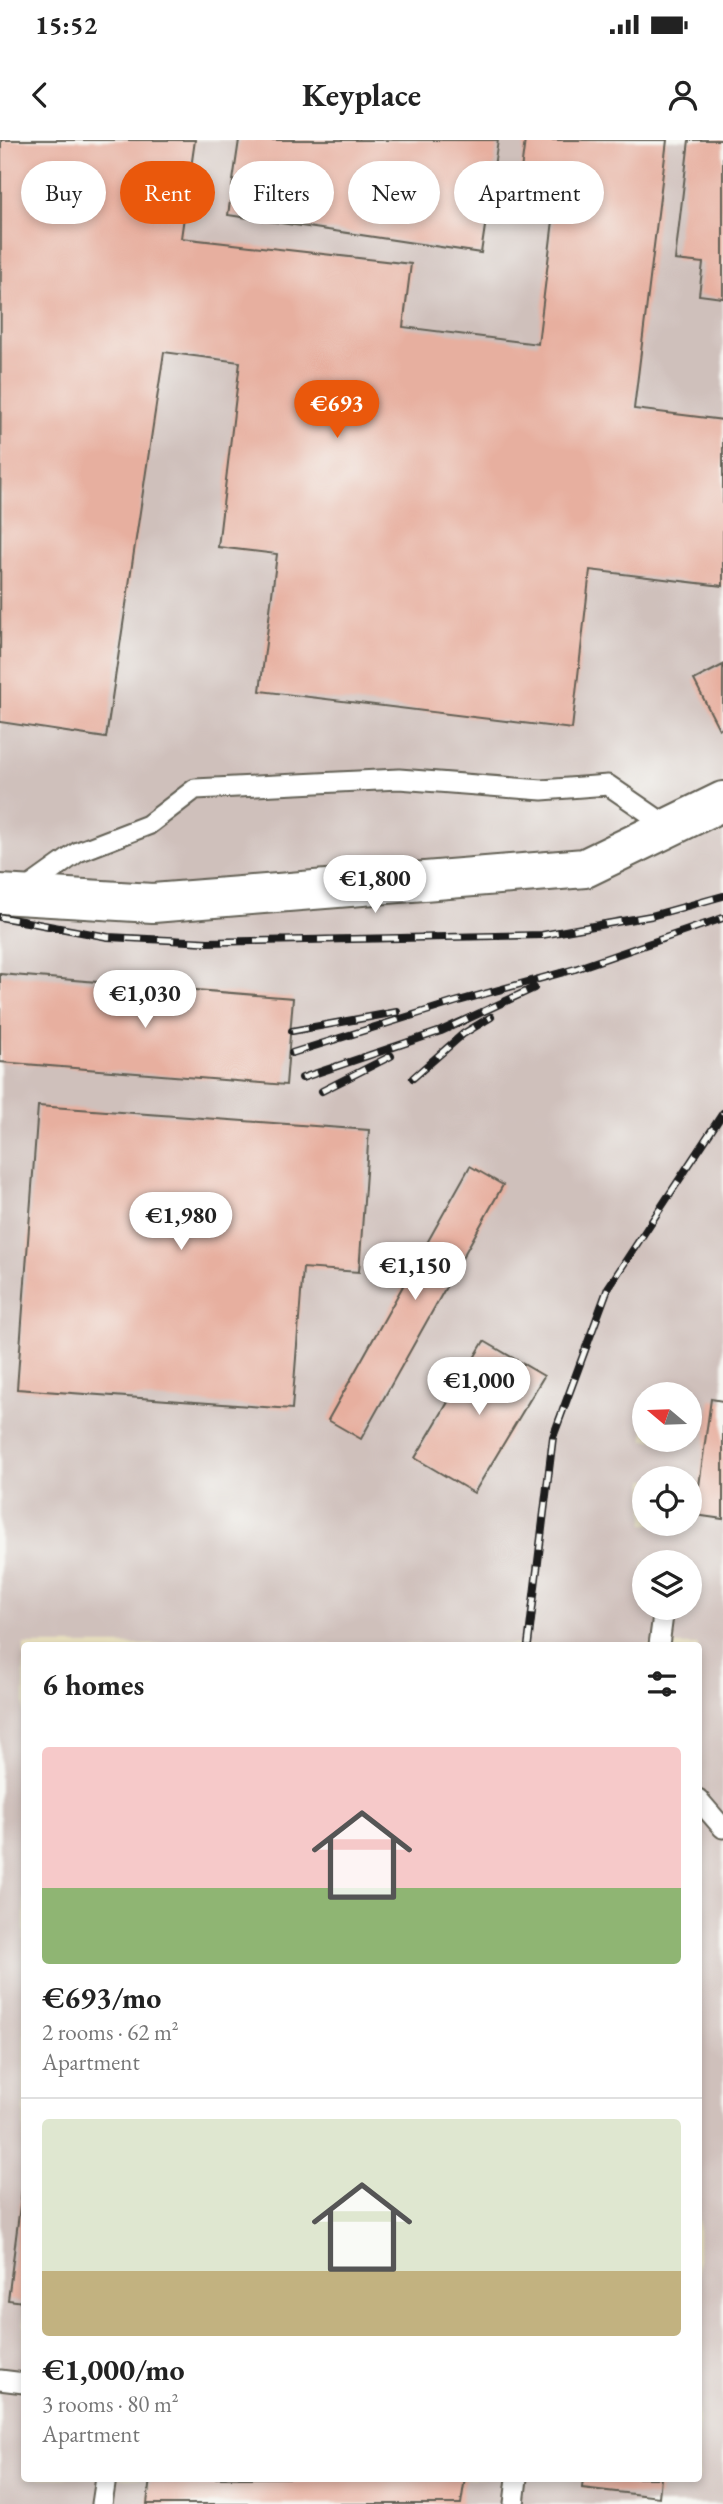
<!DOCTYPE html>
<html lang="en">
<head>
<meta charset="utf-8">
<style>
  body { margin:0; font-family:"EB Garamond",serif; background:#f2f2f2; color:#222; height:100vh; display:flex; flex-direction:column; font-size:26px; white-space:nowrap }
  * { box-sizing:border-box; margin:0 }
  p { font-size:23px; color:#767676 }
  .icon { flex:none; width:38px; height:38px; fill:none; stroke:currentColor; stroke-width:2; stroke-linecap:round; stroke-linejoin:round }
  .map { position:relative; flex:1; overflow:hidden }
  .details { position:absolute; left:21px; top:1502px; width:681px; height:840px; display:flex; flex-direction:column; background:#fff; border-radius:7px; box-shadow:0 4px 10px #0003 }
  .details>* { flex:none }
  .top-card { position:absolute; left:21px; top:21px; width:682px; height:63px; display:flex; gap:14px }
  .needle { width:46px; rotate:289deg }
  .controls { position:absolute; left:632px; top:1242px; display:grid; gap:14px }
  .controls a { display:grid; place-items:center; width:70px; height:70px; border-radius:50%; background:#fff; box-shadow:0 4px 10px #0003; font-size:35px }
  .price { position:absolute; translate:-50% -60px; padding:0 16px; border-radius:24px; background:#fff; color:#222; font-size:23px; line-height:46px; filter:drop-shadow(0 2px 4px #0008) }
  .price::after { content:''; position:absolute; left:50%; top:42px; width:21px; height:16px; margin-left:-10px; background:inherit; clip-path:polygon(0 0,100% 0,50% 100%) }
  .price.on { background:#ea580c; color:#fff }
  ul { padding:0; list-style:none }
  li { display:grid; align-content:center; gap:14px; height:371px; padding:0 21px }
  li+li { border-top:2px solid #e0e0e0 }
  li span { display:grid; place-items:center; height:217px; border-radius:7px; color:#555 }
  li>.icon { margin-inline-start:auto }
  span .icon { width:126px; height:126px; fill:#fffc; stroke-width:1 }
  li b { font-size:30px }
  h2 { display:flex; justify-content:space-between; align-items:center; height:84px; padding:0 21px; font-size:30px }
  .tag { padding:0 24px; border-radius:32px; background:#fff; box-shadow:0 4px 10px #0003; font-size:24px; line-height:63px }
  .tag.on { background:#ea580c; color:#fff }
  .status { display:flex; justify-content:space-between; align-items:center; height:49px; padding:0 35px; background:#fff; direction:ltr }
  .status svg { height:19px; fill:currentColor }
  header { display:flex; justify-content:space-between; align-items:center; height:91px; padding:0 21px; background:#fff; font-size:32px; font-weight:700 }
  .map>svg:first-child { display:block }
  .industrial { fill:#cfc0bb; fill-rule:evenodd }
  .building { fill:#e7af9f }
  .lines { fill:none; stroke-linecap:round; stroke-linejoin:round }
  .service-casing { stroke:#646155; stroke-width:23 }
  .minor-casing { stroke:#646155; stroke-width:42 }
  .service { stroke:#fff; stroke-width:19 }
  .minor { stroke:#fff; stroke-width:38 }
  .rail-casing { stroke:#1c1c1c; stroke-width:8 }
  .rail { stroke:#f6f6f2; stroke-width:5; stroke-dasharray:16; stroke-linecap:butt }
</style>
</head>
<body>
<div class="status"><b>15:52</b><svg viewBox="0 0 49 12"><path d="M0 12V9h3v3zM5 12V6h3v6zM10 12V3h3v9zM15 12V0h3v12zM26 1h20v11H26zM47 4h2v5h-2z"/></svg></div>
<header><svg class="icon" aria-label="back" viewBox="0 0 24 24"><path d="M15 5l-7 7 7 7"/></svg>Keyplace<svg class="icon" aria-label="person" viewBox="0 0 24 24"><circle cx="12" cy="8" r="4"/><path d="M4 21q1-7 8-7t8 7"/></svg></header>
<div class="map">
<svg width="723" height="2364" viewBox="0 0 723 2364">
  <rect width="100%" height="100%" fill="#f6f6f2"/>
  <filter id="ink" filterUnits="userSpaceOnUse"><feTurbulence type="fractalNoise" baseFrequency=".0143" numOctaves="2"/><feDisplacementMap in="SourceGraphic" scale="14" xChannelSelector="R" yChannelSelector="G"/><feConvolveMatrix kernelMatrix="1 2 1 2 8 2 1 2 1" color-interpolation-filters="sRGB"/></filter>
  <filter id="wash" filterUnits="userSpaceOnUse"><feTurbulence type="fractalNoise" baseFrequency=".00686" numOctaves="4" result="noise"/><feDisplacementMap in="SourceGraphic" scale="28" xChannelSelector="R" yChannelSelector="G"/><feGaussianBlur stdDeviation="1.57" result="paint"/><feColorMatrix in="noise" values="0 0 0 0 0 0 0 0 0 0 0 0 0 0 0 0 0 1.4 0 .05"/><feComposite in="paint" operator="in"/></filter>
  <g filter="url(#wash)">
    <rect width="100%" height="100%" fill="#e9e1bf"/>
    <path class="industrial" d="M0 0H723V2364H0ZM644 1255H690V1300H644ZM644 1339H690V1384H644ZM644 1423H690V1468H644ZM24 1505H698V2338H24Z"/>
    <g id="blocks">
      <path class="building" d="M1 0H195L181 98 411 124 403 187 538 204 555 64 517 60 525 0H667L634 269 723 280V446L590 430 572 589 260 551 277 414 218 407 240 222 164 212 106 598 0 582Z
        M239 0H498L481 113 228 75Z
        M689 0H723V158L699 155 703 123 675 120Z
        M723 525V587L719 589 694 540Z
        M0 834 293 858 286 945 0 922Z
        M38 966 369 990 359 1132 303 1128 292 1269 17 1249Z
        M470 1026 503 1045 361 1299 328 1280Z
        M484 1201 544 1236 474 1353 415 1318Z
        M711 1259 723 1261V1379L695 1375Z
        M23 2042H24V2162L8 2160Z
        M150 2338H465L461 2364H147Z
        M583 2338H661L659 2357 582 2348Z"/>
    </g>
  </g>
  <g filter="url(#ink)">
    <use href="#blocks" fill-opacity="0" stroke="#646155" stroke-width="2"/>
    <g class="lines">
      <g class="service-casing">
        <path id="service" d="M22 752 78 712 148 685 195 649 399 639 542 650 608 645 669 687
          M659 1505 664 1468
          M698 1659 723 1688
          M0 2240 24 2243
          M102 2364 106 2338
          M514 2364 517 2338"/>
      </g>
      <g class="minor-casing">
        <path id="minor" d="M0 754 153 763 585 728 723 661"/>
      </g>
      <use href="#service" class="service"/>
      <use href="#minor" class="minor"/>
      <g class="rail-casing">
        <path id="rail" d="M0 777 108 797 208 802 542 795 651 776 723 756
          M292 891 397 872
          M292 913 455 862 575 829 723 778
          M302 938 441 891 534 848
          M413 938 463 894 491 877
          M322 951 391 916
          M528 1505 553 1297 608 1148 723 973"/>
      </g>
      <use href="#rail" class="rail"/>
    </g>
  </g>
</svg>
<div class="controls">
<a><svg class="needle" viewBox="-14 -14 28 28"><path d="M0-13l5 13h-10z" fill="#e53935"/><path d="M0 13l5-13h-10z" fill="#767676"/></svg></a>
<a><svg class="icon" aria-label="locate" viewBox="0 0 24 24"><circle cx="12" cy="12" r="6"/><path d="M12 2v4M12 18v4M2 12h4M18 12h4"/></svg></a>
<a><svg class="icon" aria-label="layers" viewBox="0 0 24 24"><path d="M12 4l9 5-9 5-9-5zM3 14l9 5 9-5"/></svg></a>
</div>
<b class="price on" style="left:337px;top:300px">€693</b>
<b class="price" style="left:375px;top:775px">€1,800</b>
<b class="price" style="left:145px;top:890px">€1,030</b>
<b class="price" style="left:181px;top:1112px">€1,980</b>
<b class="price" style="left:415px;top:1162px">€1,150</b>
<b class="price" style="left:479px;top:1277px">€1,000</b>
<div class="top-card">
<a class="tag">Buy</a>
<a class="tag on">Rent</a>
<a class="tag">Filters</a>
<a class="tag">New</a>
<a class="tag">Apartment</a>
</div>
<section class="details">
<h2>6 homes<svg class="icon" aria-label="filters" viewBox="0 0 24 24"><path d="M4 7h16M4 17h16"/><circle cx="9" cy="7" r="2"/><circle cx="15" cy="17" r="2"/></svg></h2>
<ul>
<li><span style="background:linear-gradient(#f6c9c9 65%,#8fb573 0)"><svg class="icon" aria-label="home" viewBox="0 0 24 24"><path d="M3 11l9-7 9 7M6 9v11h12V9"/></svg></span><div><b>€693/mo</b><p>2 rooms · 62 m²</p><p>Apartment</p></div></li>
<li><span style="background:linear-gradient(#dfe7d0 70%,#c2b280 0)"><svg class="icon" aria-label="home" viewBox="0 0 24 24"><path d="M3 11l9-7 9 7M6 9v11h12V9"/></svg></span><div><b>€1,000/mo</b><p>3 rooms · 80 m²</p><p>Apartment</p></div></li>
</ul>
</section>
</div>
</body>
</html>
